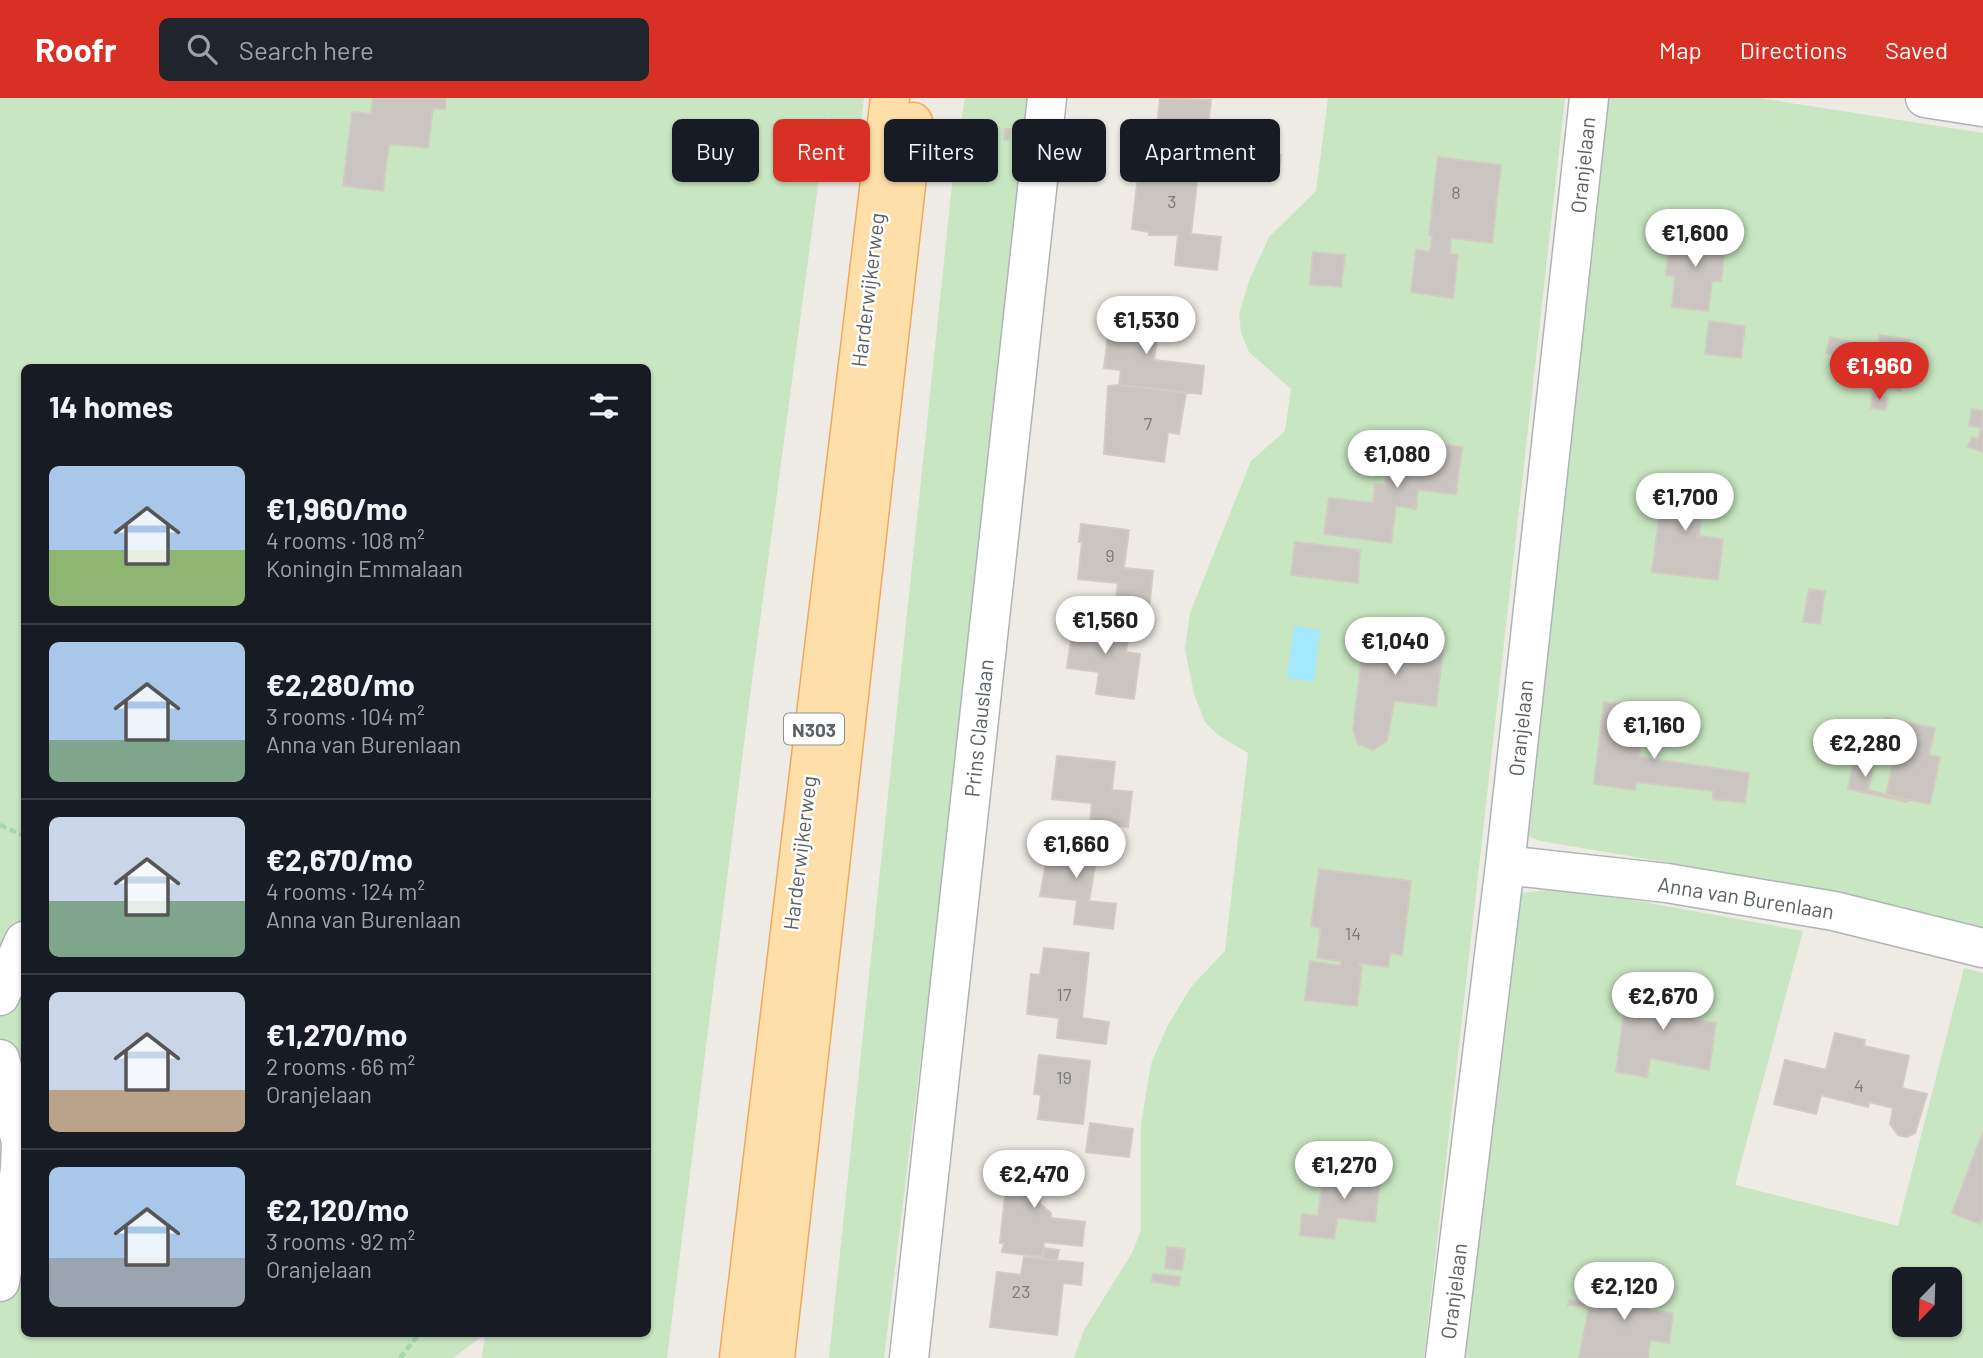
<!DOCTYPE html>
<html lang="en">
<head>
<meta charset="utf-8">
<style>
  body { margin:0; font-family:Barlow,sans-serif; background:#20242c; color:#f1f3f6; height:100vh; display:flex; flex-direction:column; font-size:26px; white-space:nowrap }
  * { box-sizing:border-box; margin:0 }
  p { font-size:23px; color:#9ea1a6 }
  .icon { flex:none; width:38px; height:38px; fill:none; stroke:currentColor; stroke-width:2; stroke-linecap:round; stroke-linejoin:round }
  .map { position:relative; flex:1; overflow:hidden }
  .drawer { position:absolute; left:21px; top:266px; width:630px; height:973px; display:flex; flex-direction:column; background:#171b24; border-radius:10px; box-shadow:0 2px 5px #0004 }
  .drawer>* { flex:none }
  .top-card { position:absolute; left:672px; top:21px; width:665px; height:63px; display:flex; gap:14px }
  .needle { width:46px; rotate:203deg }
  .fabs { position:absolute; left:1892px; top:1169px; display:grid; gap:14px }
  .fabs a { display:grid; place-items:center; width:70px; height:70px; border-radius:10px; background:#171b24; box-shadow:0 2px 5px #0004; font-size:35px }
  .price { position:absolute; translate:-50% -60px; padding:0 16px; border-radius:24px; background:#fff; color:#222; font-size:23px; line-height:46px; filter:drop-shadow(0 2px 4px #0008) }
  .price::after { content:''; position:absolute; left:50%; top:42px; width:21px; height:16px; margin-left:-10px; background:inherit; clip-path:polygon(0 0,100% 0,50% 100%) }
  .price.on { background:#d93025; color:#fff }
  ul { padding:0; list-style:none }
  li { display:flex; align-items:center; gap:21px; height:175px; padding:0 28px }
  li+li { border-top:2px solid #363941 }
  li span { display:grid; place-items:center; flex:none; width:196px; height:140px; border-radius:10px; color:#555 }
  li>.icon { margin-inline-start:auto }
  span .icon { width:84px; height:84px; fill:#fffc; stroke-width:1 }
  li b { font-size:30px }
  h2 { display:flex; justify-content:space-between; align-items:center; height:84px; padding:0 28px; font-size:30px }
  .tag { padding:0 24px; border-radius:10px; background:#171b24; box-shadow:0 2px 5px #0004; font-size:24px; line-height:63px }
  .tag.on { background:#d93025; color:#fff }
  header { display:flex; align-items:center; gap:42px; box-sizing:border-box; height:98px; padding:0 35px; background:#d93025; color:#fff }
  header strong { font-size:33px }
  nav { display:flex; gap:38px; margin-inline-start:auto; font-size:24px }
  .search { width:490px; height:63px; background:#20242c; display:flex; align-items:center; gap:18px; box-sizing:border-box; padding:0 24px; border-radius:10px; color:#9ea1a6; font-size:26px }
  .map>svg:first-child { display:block }
  .green { fill:#c8e6c1; fill-rule:evenodd }
  .water { fill:#a4e9fe }
  .building { fill:#cac5c1; stroke:#d3cbc2; stroke-width:2 }
  .lines { fill:none; stroke-linecap:round; stroke-linejoin:round }
  .minor-casing { stroke:#b0b3b7; stroke-width:41 }
  .major-casing { stroke:#f0a85c; stroke-width:41 }
  .path { stroke:#a4d8a7; stroke-width:4.5; stroke-dasharray:7 3.5; stroke-linecap:butt }
  .minor { stroke:#fff; stroke-width:38 }
  .major { stroke:#fedfa9; stroke-width:38 }
  .labels { text-anchor:middle; dominant-baseline:central; stroke-width:5; stroke-linejoin:round; paint-order:stroke }
  .number-label { font-size:18px; fill:#787a7c }
  .shield { fill:#fff; stroke:#8d9093; stroke-width:2 }
  .shield-label { font-size:19px; font-weight:bold; fill:#5c6165 }
  .street-label { font-size:21px; fill:#5c6165; stroke:#fff }
</style>
</head>
<body>
<header>
<strong>Roofr</strong>
<div class="search"><svg class="icon" aria-label="search" viewBox="0 0 24 24"><circle cx="10" cy="10" r="6"/><path d="M15 15l6 6"/></svg>Search here</div>
<nav><a>Map</a><a>Directions</a><a>Saved</a></nav>
</header>
<div class="map">
<svg width="1983" height="1260" viewBox="0 0 1983 1260">
  <rect width="100%" height="100%" fill="#eeeae4"/>
  <path class="green" d="M0 0H864L861 26 827 20 750 598 667 1260H482L485 1236 453 1260H0ZM24 270H648V1236H24Z
    M965 0H1034L976 510 884 1260H829L954 68Z
    M1328 0H1565L1424 1260H1074L1084 1232 1132 1155 1141 1132V1026L1151 966 1167 929 1191 889 1225 853 1248 655 1218 637 1205 624 1194 596 1185 551 1190 515 1251 363 1285 333 1291 291 1249 254 1241 234 1239 216 1249 183 1269 139 1316 93Z
    M1603 0H1759L1983 35V832C1839 791 1688 768 1540 743L1517 733Z
    M1566 790 1803 833 1735 1087 1898 1128 1964 870 1983 875V1260H1461L1512 796ZM1904 1181H1950V1227H1904Z"/>
  <path class="water" d="M1294 528 1320 532 1314 584 1287 580Z"/>
  <path class="building" d="M373 0H446L445 11 433 10 428 50 389 46 383 93 343 88 352 14 371 16Z
    M1160 0 1211 2 1208 28 1234 31 1231 68 1186 64 1188 46 1156 42Z
    M1005 31H1010L1009 42H1004Z
    M1234 51 1281 57 1279 73 1232 68Z
    M1438 59 1501 67 1492 145 1451 140 1450 156 1458 157 1453 200 1411 194 1416 152 1430 154 1432 137H1429Z
    M1138 77 1197 84 1191 136 1221 139 1217 172 1175 167 1178 137H1149V134L1132 131Z
    M1671 135 1726 142 1721 183H1712L1708 213 1672 209 1675 178 1666 177Z
    M1313 154 1345 157 1341 189 1310 186Z
    M1111 212 1160 218 1154 262 1204 268 1201 296 1119 287 1121 272 1104 270Z
    M1709 223 1745 228 1741 260 1705 256Z
    M1880 237 1910 242 1901 293 1870 288Z
    M1830 239 1850 244 1846 260 1826 255Z
    M1119 287 1186 295 1179 336 1168 334 1164 364 1104 356 1108 288Z
    M1873 296 1888 300 1885 312 1871 310Z
    M1972 311 1983 313 1982 330 1969 328Z
    M1981 331 1983 332V354L1968 349 1972 339 1978 341Z
    M1391 339 1462 349 1456 396 1418 392 1416 411 1396 408 1391 445 1324 436 1329 400 1373 405 1375 386 1385 387Z
    M1669 377 1706 382 1699 438 1723 441 1718 482 1652 474 1662 398H1666Z
    M1081 426 1129 432 1124 470 1153 473 1149 512 1115 507 1118 485 1078 481 1082 444H1079Z
    M1295 444 1360 452 1358 485 1291 477Z
    M1809 491 1825 493 1820 526 1803 524Z
    M1074 520 1130 527 1126 554 1140 556 1134 601 1096 596 1099 574 1067 570Z
    M1390 521 1414 524 1413 530 1445 535 1436 608 1394 603 1387 643 1373 652 1358 646 1353 631 1365 532 1389 534Z
    M1604 604 1645 609 1639 659 1749 675 1745 705 1713 701V693L1636 684 1635 692 1594 686Z
    M1886 620 1935 630 1929 657 1940 659 1930 706 1886 697 1896 650 1880 646Z
    M1057 658 1115 664 1112 692 1132 694 1128 729 1090 725 1092 705 1052 701Z
    M1854 660 1874 664 1868 692 1908 702 1907 704 1848 691Z
    M1051 738 1099 744 1089 803 1116 806 1113 831 1074 826 1077 802 1040 798Z
    M1319 771 1411 783 1402 857 1390 855 1388 869 1359 865 1362 870 1357 908 1305 902 1310 863 1340 868 1341 863 1317 860 1321 830 1311 828Z
    M1044 850 1089 855 1082 920 1109 924 1106 946 1057 940 1059 920 1027 916 1031 876 1040 877Z
    M1628 887 1696 897 1695 922 1716 925 1709 972 1650 960 1647 979 1616 974Z
    M24 922V954L21 953Z
    M1835 935 1865 942 1864 948 1909 958 1902 990 1927 996 1915 1035 1907 1039 1898 1037 1890 1026 1893 1010 1869 1004 1868 1009 1821 997 1816 1016 1774 1006 1785 962 1826 972Z
    M1039 957 1090 963 1083 1026 1038 1021 1041 997 1034 996Z
    M1090 1025 1133 1031 1129 1059 1086 1054Z
    M1983 1034V1117L1980 1126 1952 1115Z
    M1018 1054 1064 1059 1062 1072 1059 1075 1044 1073 1040 1106 1051 1115V1120L1085 1124 1082 1148 1044 1144 1043 1159 1002 1154 1004 1145H1000L1006 1089 1016 1080Z
    M1359 1069 1381 1072 1375 1124 1337 1120 1334 1141 1300 1137 1302 1116 1318 1118 1324 1072 1358 1076Z
    M1167 1149 1185 1151 1182 1172 1165 1170Z
    M1044 1150 1059 1152 1057 1162 1043 1161Z
    M1024 1159 1083 1165 1081 1187 1063 1185 1057 1237 990 1229 997 1174 1021 1177Z
    M1610 1173 1638 1177 1637 1183 1651 1184 1648 1212 1673 1215 1669 1245 1650 1242 1648 1260H1579L1589 1209 1568 1207 1569 1202 1609 1207Z
    M1153 1176 1180 1179 1179 1188 1152 1184Z"/>
  <g class="lines">
    <g class="minor-casing">
      <path id="minor" d="M1925 0 1983 9
        M1505 767 1667 785 1834 813 1983 850
        M0 898 24 843
        M0 961 21 1044 20 1072 0 1184
        M909 1260 1047 0
        M1445 1260 1505 767 1589 0"/>
    </g>
    <g class="major-casing">
      <path id="major" d="M739 1260 890 0
        M775 1260 913 24"/>
    </g>
    <path class="path" d="M0 727 24 738
      M400 1260 419 1236"/>
    <use href="#minor" class="minor"/>
    <use href="#major" class="major"/>
  </g>
  <g class="labels">
    <g class="number-label">
      <text x="1456" y="94">8</text>
      <text x="1172" y="103">3</text>
      <text x="1148" y="325">7</text>
      <text x="1110" y="457">9</text>
      <text x="1353" y="835">14</text>
      <text x="1064" y="896">17</text>
      <text x="1064" y="979">19</text>
      <text x="1859" y="987">4</text>
      <text x="1021" y="1193">23</text>
    </g>
    <rect class="shield" x="784" y="615.5" width="60" height="31" rx="5"/>
    <g class="shield-label">
      <text x="814" y="631">N303</text>
    </g>
    <g class="street-label">
      <text transform="translate(1582 67) rotate(-84)">Oranjelaan</text>
      <text transform="translate(867 192) rotate(-83)">Harderwijkerweg</text>
      <text transform="translate(978 630) rotate(-84)">Prins Clauslaan</text>
      <text transform="translate(1520 630) rotate(-84)">Oranjelaan</text>
      <text transform="translate(799 755) rotate(-83)">Harderwijkerweg</text>
      <text transform="translate(1746 799) rotate(9)">Anna van Burenlaan</text>
      <text transform="translate(1453 1193) rotate(-83)">Oranjelaan</text>
    </g>
  </g>
</svg>
<div class="fabs">
<a><svg class="needle" viewBox="-14 -14 28 28"><path d="M0-13l5 13h-10z" fill="#e53935"/><path d="M0 13l5-13h-10z" fill="#9ea1a6"/></svg></a>
</div>
<b class="price" style="left:1695px;top:171px">€1,600</b>
<b class="price" style="left:1146px;top:258px">€1,530</b>
<b class="price on" style="left:1879px;top:304px">€1,960</b>
<b class="price" style="left:1397px;top:392px">€1,080</b>
<b class="price" style="left:1685px;top:435px">€1,700</b>
<b class="price" style="left:1105px;top:558px">€1,560</b>
<b class="price" style="left:1395px;top:579px">€1,040</b>
<b class="price" style="left:1654px;top:663px">€1,160</b>
<b class="price" style="left:1865px;top:681px">€2,280</b>
<b class="price" style="left:1076px;top:782px">€1,660</b>
<b class="price" style="left:1663px;top:934px">€2,670</b>
<b class="price" style="left:1344px;top:1103px">€1,270</b>
<b class="price" style="left:1034px;top:1112px">€2,470</b>
<b class="price" style="left:1624px;top:1224px">€2,120</b>
<div class="top-card">
<a class="tag">Buy</a>
<a class="tag on">Rent</a>
<a class="tag">Filters</a>
<a class="tag">New</a>
<a class="tag">Apartment</a>
</div>
<section class="drawer">
<h2>14 homes<svg class="icon" aria-label="filters" viewBox="0 0 24 24"><path d="M4 7h16M4 17h16"/><circle cx="9" cy="7" r="2"/><circle cx="15" cy="17" r="2"/></svg></h2>
<ul>
<li><span style="background:linear-gradient(#a9c7e8 60%,#8fb573 0)"><svg class="icon" aria-label="home" viewBox="0 0 24 24"><path d="M3 11l9-7 9 7M6 9v11h12V9"/></svg></span><div><b>€1,960/mo</b><p>4 rooms · 108 m²</p><p>Koningin Emmalaan</p></div></li>
<li><span style="background:linear-gradient(#a9c7e8 70%,#7fa58c 0)"><svg class="icon" aria-label="home" viewBox="0 0 24 24"><path d="M3 11l9-7 9 7M6 9v11h12V9"/></svg></span><div><b>€2,280/mo</b><p>3 rooms · 104 m²</p><p>Anna van Burenlaan</p></div></li>
<li><span style="background:linear-gradient(#c9d6e8 60%,#7fa58c 0)"><svg class="icon" aria-label="home" viewBox="0 0 24 24"><path d="M3 11l9-7 9 7M6 9v11h12V9"/></svg></span><div><b>€2,670/mo</b><p>4 rooms · 124 m²</p><p>Anna van Burenlaan</p></div></li>
<li><span style="background:linear-gradient(#c9d6e8 70%,#b9a48a 0)"><svg class="icon" aria-label="home" viewBox="0 0 24 24"><path d="M3 11l9-7 9 7M6 9v11h12V9"/></svg></span><div><b>€1,270/mo</b><p>2 rooms · 66 m²</p><p>Oranjelaan</p></div></li>
<li><span style="background:linear-gradient(#a9c7e8 65%,#9aa5b1 0)"><svg class="icon" aria-label="home" viewBox="0 0 24 24"><path d="M3 11l9-7 9 7M6 9v11h12V9"/></svg></span><div><b>€2,120/mo</b><p>3 rooms · 92 m²</p><p>Oranjelaan</p></div></li>
</ul>
</section>
</div>
</body>
</html>
